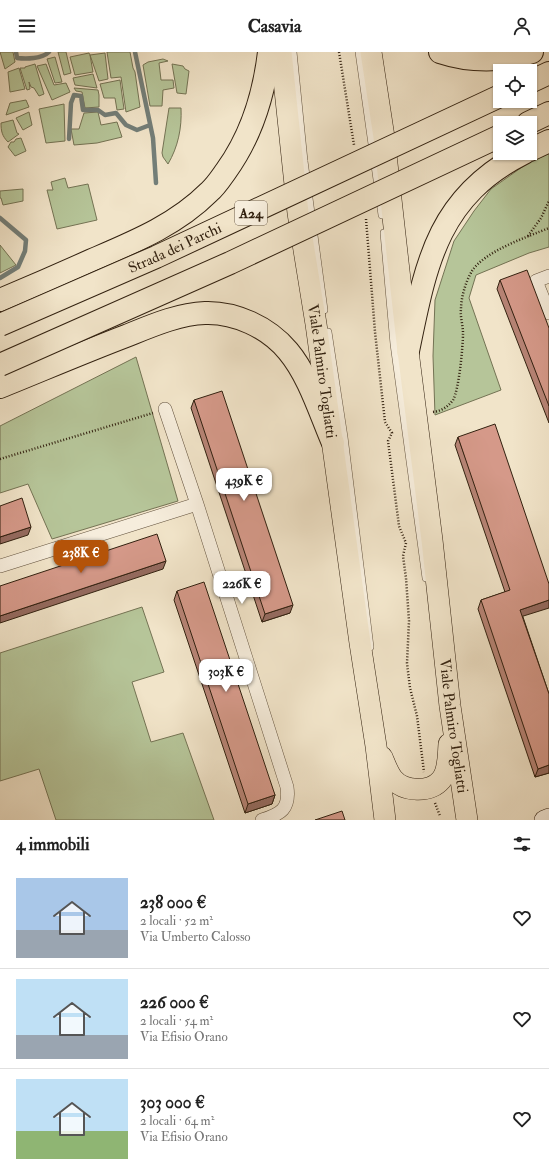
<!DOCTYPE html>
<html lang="it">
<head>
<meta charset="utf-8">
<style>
  body { margin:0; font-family:"IM FELL Double Pica",serif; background:#f6f6f6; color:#222; height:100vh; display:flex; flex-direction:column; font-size:15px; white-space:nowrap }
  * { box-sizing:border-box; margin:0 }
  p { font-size:13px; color:#767676 }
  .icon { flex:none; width:22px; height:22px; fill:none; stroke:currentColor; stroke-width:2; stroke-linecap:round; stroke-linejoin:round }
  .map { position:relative; height:768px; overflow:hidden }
  .drawer { display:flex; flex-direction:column; background:#fff; flex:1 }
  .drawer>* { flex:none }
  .tools { position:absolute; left:493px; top:12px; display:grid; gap:8px }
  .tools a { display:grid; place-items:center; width:44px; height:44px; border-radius:0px; background:#fff; box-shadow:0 1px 3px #0004; font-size:20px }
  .price { position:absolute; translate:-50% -34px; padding:0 9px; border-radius:8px; background:#fff; color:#222; font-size:13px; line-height:26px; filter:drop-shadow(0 1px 2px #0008) }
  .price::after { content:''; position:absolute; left:50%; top:24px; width:12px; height:9px; margin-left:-6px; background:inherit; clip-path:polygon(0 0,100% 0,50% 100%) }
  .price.on { background:#b45309; color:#fff }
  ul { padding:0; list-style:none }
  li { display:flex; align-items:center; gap:12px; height:100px; padding:0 16px }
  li+li { border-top:1px solid #e0e0e0 }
  li span { display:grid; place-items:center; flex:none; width:112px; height:80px; border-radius:0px; color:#555 }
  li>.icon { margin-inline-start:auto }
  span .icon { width:48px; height:48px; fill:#fffc; stroke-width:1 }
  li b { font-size:17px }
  h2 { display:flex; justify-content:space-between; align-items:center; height:48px; padding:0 16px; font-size:17px }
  header { display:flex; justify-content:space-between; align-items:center; height:52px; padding:0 16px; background:#fff; font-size:18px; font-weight:700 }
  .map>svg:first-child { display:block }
  .green { fill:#b6c599; stroke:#747354 }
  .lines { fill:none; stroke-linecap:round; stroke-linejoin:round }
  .stream { stroke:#737e78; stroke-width:4.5 }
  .lane-casing { stroke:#62523e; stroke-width:8 }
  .street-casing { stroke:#62523e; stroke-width:14 }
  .secondary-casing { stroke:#322110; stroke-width:20 }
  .primary-casing { stroke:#322110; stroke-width:22 }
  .highway-casing { stroke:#322110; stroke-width:24 }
  .path { stroke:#322110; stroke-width:2.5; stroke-dasharray:1 2; stroke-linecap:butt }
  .lane { stroke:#f6eddc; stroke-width:7 }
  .street { stroke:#f6eddc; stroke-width:13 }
  .secondary { stroke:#f6eddc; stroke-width:19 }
  .primary { stroke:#f1e4c9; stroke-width:21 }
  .highway { stroke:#f1e4c9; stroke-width:22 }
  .highway-bridge-casing { stroke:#322110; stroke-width:24; stroke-linecap:butt }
  .highway-bridge { stroke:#f1e4c9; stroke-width:22 }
  .wall { fill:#b78476; stroke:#322110 }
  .shaded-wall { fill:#956b60; stroke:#322110 }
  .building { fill:#d59989; stroke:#322110 }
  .labels { text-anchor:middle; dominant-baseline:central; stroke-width:3.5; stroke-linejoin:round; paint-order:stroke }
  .shield { fill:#f6eddc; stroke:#6d5e4d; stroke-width:1 }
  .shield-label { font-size:14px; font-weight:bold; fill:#322110 }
  .street-label { font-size:15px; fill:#322110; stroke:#f6eddc }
</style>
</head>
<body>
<header><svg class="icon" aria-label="menu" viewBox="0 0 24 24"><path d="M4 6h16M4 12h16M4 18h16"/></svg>Casavia<svg class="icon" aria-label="person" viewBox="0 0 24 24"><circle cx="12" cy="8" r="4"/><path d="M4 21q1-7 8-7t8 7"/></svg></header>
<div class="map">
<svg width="549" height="768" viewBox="0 0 549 768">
  <rect width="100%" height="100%" fill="#f1e4c9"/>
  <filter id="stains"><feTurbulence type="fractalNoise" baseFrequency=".005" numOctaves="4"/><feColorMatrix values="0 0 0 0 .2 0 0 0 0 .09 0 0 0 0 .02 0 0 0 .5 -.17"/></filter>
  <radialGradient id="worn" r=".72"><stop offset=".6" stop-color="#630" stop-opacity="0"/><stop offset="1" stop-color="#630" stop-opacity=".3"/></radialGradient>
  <path class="green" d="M0 0H13L15 10 5 17Z
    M58 0H66L71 21 64 23Z
    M107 0H130L133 16 135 20 140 55 126 60 121 25 111 26Z
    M89 1 90 3 105 1 108 27 99 29 90 3 93 20 75 23 70 5Z
    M55 5 62 30 55 31 47 7Z
    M163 7 168 9 159 11 161 28H173L174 36 163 38 162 54H150L143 13 148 10Z
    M35 12 44 42 39 44 34 36 31 35 29 30 30 37 27 38 20 16H25V15Z
    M46 12 54 33 66 31 70 40 52 48 37 14Z
    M172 12 183 14 185 17 189 19 186 42 177 41Z
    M19 16 25 37 10 40 8 20Z
    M93 22 97 36 75 33 73 26Z
    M120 28 124 57 117 58 115 46H104L100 32Z
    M74 36 98 38 99 43V55L85 56 82 40 76 39Z
    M26 48 29 55 6 63 10 51Z
    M64 52 65 89 46 91 39 57Z
    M169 56H181C182 76 178 95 168 112L163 105 162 101Z
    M29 60 32 73 23 78 16 66Z
    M98 60 101 73 117 70 122 85 97 91 74 93 71 77H79L84 61Z
    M13 68 17 81 19 82 8 90C2 84 1 79 1 71Z
    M21 86 26 99 15 104 8 95 11 90H14L16 87Z
    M549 96V195L529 201 476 223 469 246 501 338 435 363 433 304 435 248 454 189 474 159 491 137Z
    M65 126 68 136 88 132 97 168 57 177 47 138H53L51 130Z
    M23 137V149L3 153 1 146H0V139Z
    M0 193 16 213 0 221Z
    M136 305 178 449 52 487 28 432 0 441V374Z
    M142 555 164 620 132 630 151 690 183 681 214 768H56L39 717 0 729V601Z"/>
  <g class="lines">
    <path class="stream" d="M16 0 17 6C26 7 42 7 49 0
      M135 0 153 86 156 131
      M69 87 71 51 74 43 81 44 83 58H98L105 63 116 61 126 73 137 78 150 73
      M0 166 26 188 25 199 18 215 0 226"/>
    <g class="lane-casing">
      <path id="lane" d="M293 0 304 109 324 258
        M359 0 382 163
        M384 181 394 292 426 526
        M328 280 344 385 370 595"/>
    </g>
    <g class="street-casing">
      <path id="street" d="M549 224 536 229 549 261
        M165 357 197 452 287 735C290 757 281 762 262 768
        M0 514 197 452"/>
    </g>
    <g class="secondary-casing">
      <path id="secondary" d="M544 768 549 766"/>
    </g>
    <g class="primary-casing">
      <g id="primary">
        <path id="s1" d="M281 0 298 161 316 272 360 591 376 694 385 768"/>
        <path id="s2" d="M371 0 384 85 408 299 432 488 450 654 467 768"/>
        <path d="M382 705C385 712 388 721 393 727 404 740 430 741 441 728 449 719 448 704 449 692"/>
      </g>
    </g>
    <g class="highway-casing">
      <path id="highway" d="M440 0C470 10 503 10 532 0
        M530 30 549 21
        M528 71 549 61
        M530 98 549 89
        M0 248C31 235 61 222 92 208 134 190 176 173 209 140 216 134 221 126 226 119 252 83 264 43 269 0
        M408 299C426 212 437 145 524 101
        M0 335C42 318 84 300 126 284 151 274 178 262 205 261 235 260 268 275 288 299 309 324 320 361 333 391"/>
    </g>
    <path class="path" d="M339 0 354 93
      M366 167 375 280 385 370 392 381 388 389 399 474 406 491 403 504 406 526 409 569 407 611 410 636 417 664 424 720
      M528 184 541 166 549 149
      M433 360C441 359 448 355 453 348 459 338 463 294 463 281 463 273 460 265 461 257 461 245 466 229 472 219 485 199 527 185 549 176
      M0 407 153 361
      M435 751 440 764"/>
    <use href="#lane" class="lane"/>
    <use href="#street" class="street"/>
    <use href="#secondary" class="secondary"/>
    <use href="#primary" class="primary"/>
    <use href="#highway" class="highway"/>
    <g class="highway-bridge-casing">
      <g id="highway-bridge">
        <path id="s3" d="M0 273 156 205 500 44"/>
        <path d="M0 313 230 211 500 84"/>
      </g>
    </g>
    <use href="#highway-bridge" class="highway-bridge"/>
  </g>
  <path class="wall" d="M500 228 549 276V371L497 237Z
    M194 348 290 561 262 570 191 356Z
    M458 385 523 565 549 642V721L535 725 478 557 481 548 505 540 455 393Z
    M177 539 275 743 272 752 245 761 174 548Z"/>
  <path class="shaded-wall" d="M31 475 28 483 0 492V485Z
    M166 509 163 517 0 571V564Z
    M549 548V556L517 566 520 558Z
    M293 553 290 561 262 570 265 562Z
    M549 713V721L535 725 538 717Z
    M275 743 272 752 245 761 248 752Z"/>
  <path class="building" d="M527 218 549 276V354L500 228Z
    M222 339 293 553 265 562 194 348Z
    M495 372 549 532V548L520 558 549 642V713L538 717 481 548 510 538 458 385Z
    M22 446 31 475 0 485V454Z
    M157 482 166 509 0 564V534Z
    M204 530 275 743 248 752 177 539Z
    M342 759 345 768H315Z"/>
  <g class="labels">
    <rect class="shield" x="235" y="149" width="32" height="24" rx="3"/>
    <g class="shield-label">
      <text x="251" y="161">A24</text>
    </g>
    <g class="street-label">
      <text stroke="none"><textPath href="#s3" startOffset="191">Strada dei Parchi</textPath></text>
      <text stroke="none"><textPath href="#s1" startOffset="322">Viale Palmiro Togliatti</textPath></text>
      <text stroke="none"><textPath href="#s2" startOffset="679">Viale Palmiro Togliatti</textPath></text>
    </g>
  </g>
  <rect width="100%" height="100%" filter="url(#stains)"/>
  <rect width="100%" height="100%" fill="url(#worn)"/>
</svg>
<div class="tools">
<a><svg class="icon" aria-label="locate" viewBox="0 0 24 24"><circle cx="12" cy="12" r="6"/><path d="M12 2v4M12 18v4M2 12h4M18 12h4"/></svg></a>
<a><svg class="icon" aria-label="layers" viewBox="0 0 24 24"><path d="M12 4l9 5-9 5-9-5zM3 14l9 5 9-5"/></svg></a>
</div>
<b class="price" style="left:244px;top:450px">439K €</b>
<b class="price on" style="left:81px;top:522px">238K €</b>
<b class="price" style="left:242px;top:553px">226K €</b>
<b class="price" style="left:226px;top:641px">303K €</b>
</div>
<section class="drawer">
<h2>4 immobili<svg class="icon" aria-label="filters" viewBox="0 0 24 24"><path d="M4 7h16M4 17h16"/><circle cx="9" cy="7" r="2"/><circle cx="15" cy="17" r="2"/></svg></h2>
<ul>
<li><span style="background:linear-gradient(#a9c7e8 65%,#9aa5b1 0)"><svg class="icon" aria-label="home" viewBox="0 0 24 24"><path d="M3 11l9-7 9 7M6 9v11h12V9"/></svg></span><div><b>238 000 €</b><p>2 locali · 52 m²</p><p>Via Umberto Calosso</p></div><svg class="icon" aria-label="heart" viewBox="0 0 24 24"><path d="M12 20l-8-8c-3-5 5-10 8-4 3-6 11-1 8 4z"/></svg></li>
<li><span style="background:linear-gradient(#bfe0f5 70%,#9aa5b1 0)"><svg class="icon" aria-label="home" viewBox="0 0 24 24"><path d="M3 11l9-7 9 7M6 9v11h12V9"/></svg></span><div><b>226 000 €</b><p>2 locali · 54 m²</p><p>Via Efisio Orano</p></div><svg class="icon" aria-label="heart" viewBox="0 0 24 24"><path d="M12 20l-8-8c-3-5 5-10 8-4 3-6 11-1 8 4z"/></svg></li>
<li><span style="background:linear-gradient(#bfe0f5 65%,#8fb573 0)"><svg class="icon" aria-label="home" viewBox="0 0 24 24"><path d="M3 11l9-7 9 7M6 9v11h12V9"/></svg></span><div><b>303 000 €</b><p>2 locali · 64 m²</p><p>Via Efisio Orano</p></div><svg class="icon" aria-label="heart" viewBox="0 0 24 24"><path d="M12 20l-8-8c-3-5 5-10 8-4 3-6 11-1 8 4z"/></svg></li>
</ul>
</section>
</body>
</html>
